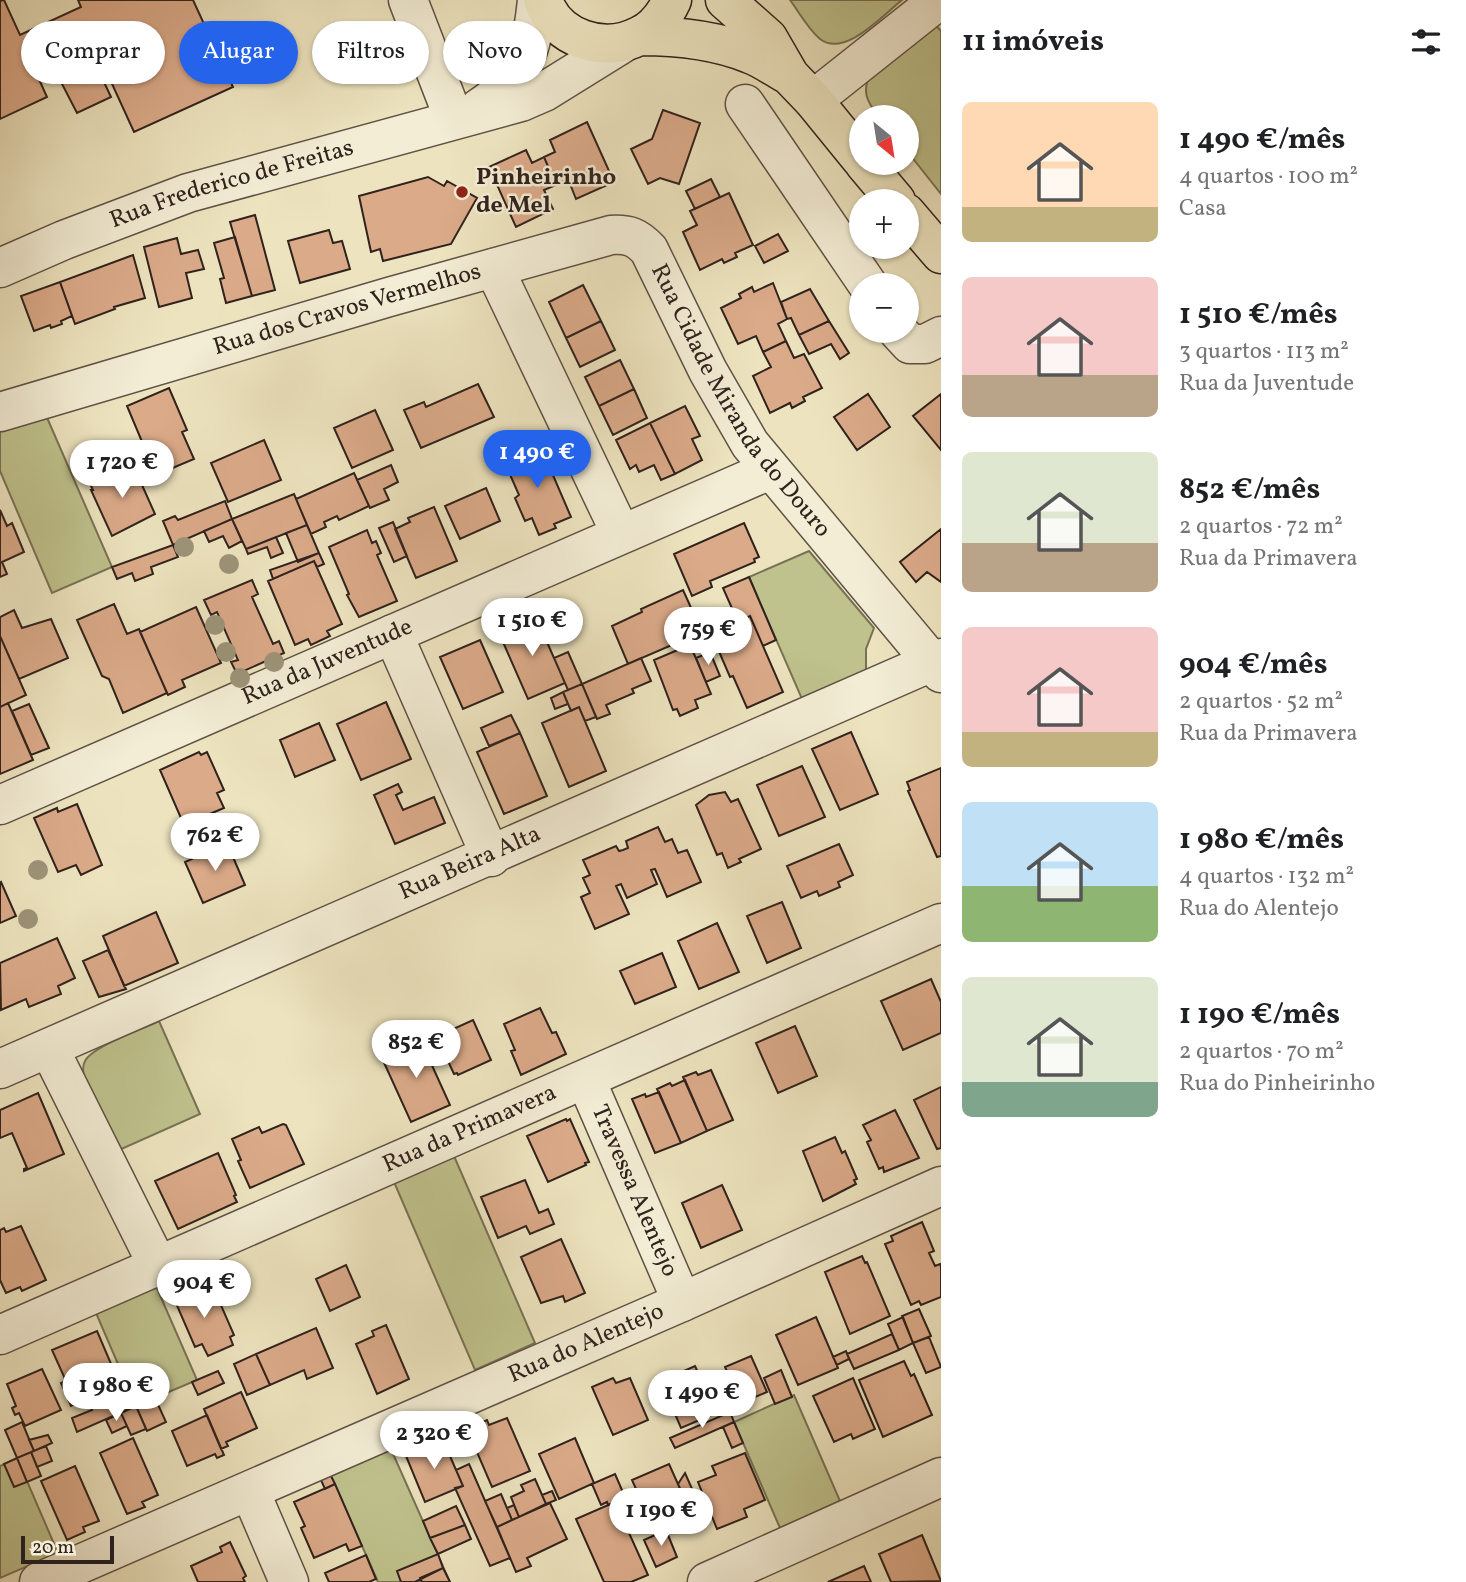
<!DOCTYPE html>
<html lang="pt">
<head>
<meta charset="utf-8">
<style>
  body { margin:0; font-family:Vollkorn,serif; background:#f2f2f2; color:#202124; height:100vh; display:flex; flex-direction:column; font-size:26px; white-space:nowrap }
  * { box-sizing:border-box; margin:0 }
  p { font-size:23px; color:#757577 }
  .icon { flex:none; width:38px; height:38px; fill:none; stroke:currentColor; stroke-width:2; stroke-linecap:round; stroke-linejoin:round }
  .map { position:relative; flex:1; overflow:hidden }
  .side { display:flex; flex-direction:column; background:#fff; width:525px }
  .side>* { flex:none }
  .banner { position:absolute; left:21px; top:21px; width:665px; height:63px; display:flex; gap:14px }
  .needle { width:46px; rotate:150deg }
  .tools { position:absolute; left:849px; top:105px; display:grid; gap:14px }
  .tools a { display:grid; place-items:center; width:70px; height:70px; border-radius:50%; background:#fff; box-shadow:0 2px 5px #0004; font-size:35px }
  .scale { position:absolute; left:21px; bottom:18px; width:93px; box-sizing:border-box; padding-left:7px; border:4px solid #30221d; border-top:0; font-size:19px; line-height:24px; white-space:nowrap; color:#30221d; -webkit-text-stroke:5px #f3edd5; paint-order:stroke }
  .price { position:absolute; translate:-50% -60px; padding:0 16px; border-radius:24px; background:#fff; color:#222; font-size:23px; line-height:46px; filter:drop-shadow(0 2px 4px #0008) }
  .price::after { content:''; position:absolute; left:50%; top:42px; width:21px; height:16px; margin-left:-10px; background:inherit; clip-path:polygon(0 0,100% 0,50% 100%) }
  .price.active { background:#2563eb; color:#fff }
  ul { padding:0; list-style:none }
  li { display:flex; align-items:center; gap:21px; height:175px; padding:0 21px }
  li span { display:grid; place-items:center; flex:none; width:196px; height:140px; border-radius:10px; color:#555 }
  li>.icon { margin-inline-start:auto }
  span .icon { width:84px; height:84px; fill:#fffc; stroke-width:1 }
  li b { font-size:30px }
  h2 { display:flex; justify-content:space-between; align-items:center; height:84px; padding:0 21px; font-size:30px }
  .tag { padding:0 24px; border-radius:32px; background:#fff; box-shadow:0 2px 5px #0004; font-size:24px; line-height:63px }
  .tag.active { background:#2563eb; color:#fff }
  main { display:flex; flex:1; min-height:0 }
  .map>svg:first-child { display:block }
  .green { fill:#bfc28d; stroke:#787255; stroke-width:2 }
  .building { fill:#dbaa89; stroke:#30221d; stroke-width:2 }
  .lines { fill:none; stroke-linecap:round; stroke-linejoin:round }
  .minor-casing { stroke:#5f5246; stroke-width:41 }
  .major-casing { stroke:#30221d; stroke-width:41 }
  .minor { stroke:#f3edd5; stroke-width:38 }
  .major { stroke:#ede4bf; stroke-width:38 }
  .tree { fill:#9d9479 }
  .poi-dot { fill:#8f2418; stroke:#f3edd5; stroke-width:2.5 }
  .labels { text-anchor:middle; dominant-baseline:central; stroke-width:5; stroke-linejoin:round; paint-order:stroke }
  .poi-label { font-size:24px; font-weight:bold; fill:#30221d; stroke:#f3edd5; text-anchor:start }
  .street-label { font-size:24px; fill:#30221d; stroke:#f3edd5 }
</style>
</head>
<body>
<main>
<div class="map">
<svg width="941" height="1582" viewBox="0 0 941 1582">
  <rect width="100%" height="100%" fill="#ede4bf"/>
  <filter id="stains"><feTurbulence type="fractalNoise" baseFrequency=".00286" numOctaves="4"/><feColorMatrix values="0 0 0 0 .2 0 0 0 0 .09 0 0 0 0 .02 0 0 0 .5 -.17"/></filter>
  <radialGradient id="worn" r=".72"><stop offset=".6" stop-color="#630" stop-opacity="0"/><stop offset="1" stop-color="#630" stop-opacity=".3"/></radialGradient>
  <path class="green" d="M790 0H902C883 15 845 58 820 39 808 29 799 12 790 0Z
    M934 23 941 31V194L907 151 906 117H879C867 102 861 91 871 73Z
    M45 413 112 567 52 593 0 471V431Z
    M809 551 874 628 866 649V671L802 699 749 577Z
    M159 1021 200 1114 117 1151 84 1077C83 1072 82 1066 85 1061 93 1046 143 1029 159 1021Z
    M454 1156 535 1343 475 1370 394 1182Z
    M156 1286 197 1380 136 1406 96 1313Z
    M794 1395 840 1501 780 1528 734 1422Z
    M390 1447 450 1582H378L330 1474Z
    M17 1458 58 1553 0 1578V1466Z"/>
  <path class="building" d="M4 0 20 35 81 7 78 0H193L233 87 134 132 92 40 33 66 47 97 0 119V1Z
    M96 65 111 97 77 113 61 82Z
    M663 110 700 123 679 184 660 178 648 184 631 149 652 139Z
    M587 122 614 182 576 199 568 179 556 185 544 157 555 152 550 140Z
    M526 150 532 163 544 157 556 185 544 190 553 209 516 227 489 167Z
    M428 177 444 186 447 181 477 198 451 244 383 261 380 249 371 252 359 196Z
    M711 179 720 197 695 209 686 191Z
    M729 193 753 245 735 253 737 257 724 263 722 259 700 270 683 232 697 225 690 211Z
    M255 215 275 290 252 296 230 222Z
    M329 230 333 243 342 241 350 269 300 283 288 241Z
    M778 234 788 251 764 263 755 246Z
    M235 237 252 296 226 303 220 279 224 278 214 243Z
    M177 238 181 254 198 250 204 269 186 273 192 298 159 307 144 247Z
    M133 255 145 298 114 307 115 309 75 324 60 282Z
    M60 282 72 316 61 321 62 324 51 328 50 325 34 331 21 296Z
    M773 283 787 319 778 324 786 341 763 352 756 336 738 344 721 308 741 298 739 294 752 287 754 292Z
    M583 285 601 321 566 338 549 302Z
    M810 289 829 321 799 335 791 318 787 319 781 302Z
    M601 321 615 350 580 367 566 338Z
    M829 321 849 353 840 359 831 344 809 354 799 335Z
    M786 341 794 358 804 354 822 388 803 397 805 401 792 408 790 403 770 413 753 376 771 367 763 352Z
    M620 360 634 389 599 406 585 377Z
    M478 384 494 417 421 448 404 410 424 402 426 407Z
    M169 388 187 430 182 432 194 459 156 475 127 406Z
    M634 389 647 418 613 435 599 406Z
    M868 394 890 427 857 450 834 417Z
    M941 394V450L913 416Z
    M685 406 700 436 692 439 702 460 675 474 650 423Z
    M375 410 393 450 352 468 334 428Z
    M650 423 675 474 661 480 654 465 639 472 636 465 630 469 616 440Z
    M264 440 281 480 228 502 211 463Z
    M540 445 571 517 554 524 556 528 539 535 532 518 525 521 515 498 519 495 504 461Z
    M133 465 155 514 112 536 91 490H93L91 486Z
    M391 465 398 482 384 489 389 500 370 508 357 480Z
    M354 473 369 506 339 520 337 516 324 522 326 527 311 534 296 499Z
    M486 488 500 521 460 539 445 506Z
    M294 494 307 525 246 549 232 519Z
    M225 501 232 519 173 545 163 521 175 516 178 520Z
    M434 507 457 561 416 578 395 529 410 522 408 518Z
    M0 510 7 526 12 523 24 552 2 562 7 574 0 577Z
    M232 519 242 541 229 548 223 536 209 542 204 531Z
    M393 522 407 556 394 562 379 528Z
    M744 523 759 557 754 559 755 562 710 581 712 587 692 596 674 554Z
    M307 525 319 553 298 562 286 533Z
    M941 529V582L927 572 916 582 900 562Z
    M367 530 372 543 376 541 381 553 377 555 397 601 359 617 347 595 349 594 329 547Z
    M276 537 283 553 271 558 267 547 248 554 246 549Z
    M173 545 178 557 151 567 153 574 135 581 132 573 117 579 112 567Z
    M319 553 324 564 317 567 314 561 273 579 270 570Z
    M314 561 342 624 327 631 330 636 311 645 308 639 295 645 268 581Z
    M749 577 776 640 763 646 750 616 738 622 723 588Z
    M252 580 258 594 252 597 273 644 279 641 284 653 237 674 231 662 238 660 217 612 211 615 204 600Z
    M683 590 702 632 628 664 612 626 642 612 641 609Z
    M114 604 127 634 139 629 167 693 123 713 109 679 102 676 77 620Z
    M196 607 221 663 182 680 185 687 168 695 140 632Z
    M14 610 22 628 51 619 68 658 19 679 0 636V617Z
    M750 616 783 692 747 708 733 676 730 677 711 633Z
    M536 617 565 683 528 699 499 633Z
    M0 636 26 695 0 707Z
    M480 640 503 692 463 709 440 657Z
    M687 646 688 651 692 649 711 694 695 700 698 708 680 716 677 709 673 710 654 660Z
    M568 652 582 684 568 690 554 658Z
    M710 652 720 676 706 682 696 658Z
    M641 658 651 681 632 689 634 693 606 705 610 714 597 719 582 684Z
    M582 684 596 717 585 721 579 707 571 711 563 692Z
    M563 692 568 704 555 709 551 698Z
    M386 702 411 759 361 780 337 724Z
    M8 703 33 760 0 774V707Z
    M29 704 49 748 31 755 12 711Z
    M579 707 606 771 569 787 542 723Z
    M511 715 520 733 489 746 481 728Z
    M319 723 335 760 295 777 280 740Z
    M851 732 878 794 840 810 812 749Z
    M520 733 547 796 504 814 477 752Z
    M199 752 201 755 207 752 224 790 217 793 224 808 184 825 160 770Z
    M802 766 825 817 779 836 757 785Z
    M941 768V856L937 857 908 791 910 790 907 782Z
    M398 784 402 792 396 795 403 810 434 797 445 823 395 844 374 795Z
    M725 792 731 802 738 799 761 849 739 859 741 862 728 868 722 853 717 855 696 805 709 795Z
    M77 804 102 865 81 875 76 865 58 872 34 818 57 808 58 812Z
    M658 827 665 842 672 839 678 853 687 850 701 882 667 897 655 869 651 870 657 884 627 898 621 884 616 886 629 914 595 929 581 897 590 893 583 878 590 875 583 860 616 846 619 851 623 850 628 848 626 841Z
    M227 843 245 885 203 903 185 862Z
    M839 844 853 875 838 882 840 887 819 896 817 891 801 898 787 866Z
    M1 882 16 916 0 923V883Z
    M782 902 801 948 767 963 747 916Z
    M156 912 178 963 124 986 103 936Z
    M717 923 739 972 699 989 678 941Z
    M57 938 75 978 58 986 61 994 29 1007 26 999 1 1010 0 963Z
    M108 950 126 989 99 997 83 961Z
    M662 953 676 987 635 1004 620 971Z
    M931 979 941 1002V1033L903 1050 881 1001Z
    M540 1008 552 1033 556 1032 566 1054 521 1075 511 1051 515 1050 504 1024Z
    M473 1020 491 1060 458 1075 457 1073 454 1074 441 1046 444 1044 440 1035Z
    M795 1026 817 1076 778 1093 756 1043Z
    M420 1039 450 1105 411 1122 381 1056Z
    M711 1070 733 1120 707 1131 683 1077 696 1072 698 1075Z
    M685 1080 707 1131 681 1143 657 1089 670 1083 672 1086Z
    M941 1087V1148L937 1149 914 1100Z
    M659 1092 681 1143 655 1153 632 1099 645 1094 646 1097Z
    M38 1093 64 1154 24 1171V1169L27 1168 12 1133 0 1138V1110Z
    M895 1110 919 1158 884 1172 883 1167 879 1169 867 1142 871 1140 863 1125Z
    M566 1119 567 1121 570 1119 589 1162 585 1163 586 1165 548 1182 527 1136Z
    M283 1124 286 1125 304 1164 250 1188 238 1161 241 1160 232 1139 259 1127 262 1133Z
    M835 1137 842 1153 845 1151 857 1179 854 1180 856 1184 823 1201 803 1151Z
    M218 1153 236 1195 234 1196 237 1202 178 1229 155 1181Z
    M525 1180 539 1213 548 1209 554 1224 530 1234 526 1226 498 1238 481 1197Z
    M722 1185 742 1230 701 1248 682 1203Z
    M922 1222 934 1251 929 1253 935 1266 940 1264 941 1267V1297L921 1305 919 1301 911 1305 885 1244 893 1241 891 1236Z
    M21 1226 46 1280 22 1291 20 1287 6 1293 0 1280V1230L4 1228 6 1232Z
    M561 1239 585 1293 565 1302 563 1296 541 1303 521 1257Z
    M862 1256 865 1263 867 1262 890 1316 850 1334 825 1272Z
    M346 1265 360 1297 330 1311 316 1279Z
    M197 1283 205 1302 217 1296 234 1335 230 1337 233 1345 208 1356 202 1344 195 1347 172 1294Z
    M919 1309 931 1336 913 1343 902 1316Z
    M816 1317 838 1368 798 1385 776 1335Z
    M903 1317 913 1343 899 1350 888 1324Z
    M386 1325 409 1379 377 1394 356 1344 374 1336 372 1331Z
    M316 1328 333 1368 307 1379 304 1370 270 1385 256 1354Z
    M97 1331 120 1385 71 1406 61 1383 66 1381 52 1350Z
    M892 1334 899 1350 854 1369 847 1354Z
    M929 1337 941 1367 926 1373 913 1343Z
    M846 1351 849 1359 837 1365 833 1357Z
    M256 1354 270 1385 247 1395 234 1364Z
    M751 1356 767 1392 741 1403 725 1367Z
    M904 1361 911 1376 914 1374 932 1415 883 1437 859 1380Z
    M695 1366 716 1413 681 1428 661 1381Z
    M42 1369 61 1410 25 1426 19 1413 15 1415 12 1408 16 1406 7 1384Z
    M781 1370 792 1397 775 1404 764 1378Z
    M218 1371 224 1383 198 1395 192 1382Z
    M613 1378 616 1383 630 1378 648 1420 613 1435 592 1387Z
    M853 1378 875 1429 853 1439 851 1434 834 1442 813 1396Z
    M129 1389 136 1406 77 1432 72 1418 92 1410 90 1406Z
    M241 1392 257 1428 226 1442 228 1446 221 1449 204 1409Z
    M155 1398 166 1422 147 1431 136 1406Z
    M136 1406 146 1429 131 1435 121 1413Z
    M730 1412 734 1422 675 1448 670 1438Z
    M121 1413 127 1426 112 1433 106 1420Z
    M207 1415 224 1455 217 1458 215 1454 187 1466 172 1431Z
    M507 1418 530 1471 492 1487 467 1429 487 1420 489 1425Z
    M22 1422 34 1451 17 1458 5 1430Z
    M734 1422 743 1443 732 1448 723 1427Z
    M48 1435 52 1443 34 1451 29 1440Z
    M133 1438 158 1495 142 1502 145 1507 127 1514 100 1453Z
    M575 1438 594 1483 559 1499 539 1454Z
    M443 1440 463 1486 425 1502 406 1456Z
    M46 1446 52 1461 37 1467 31 1452Z
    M31 1452 41 1476 27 1482 17 1458Z
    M745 1453 765 1500 744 1509 747 1517 717 1529 698 1482 716 1475 712 1466Z
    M17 1458 27 1482 14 1487 4 1464Z
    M469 1464 510 1558 490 1566 455 1488 463 1486 456 1470Z
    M669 1464 690 1511 653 1527 632 1480Z
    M75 1466 99 1521 83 1527 85 1532 67 1540 41 1481Z
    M685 1473 700 1507 690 1511 678 1484Z
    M330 1474 335 1484 325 1489 320 1478Z
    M615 1474 625 1497 608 1505 607 1502 601 1505 592 1484Z
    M535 1479 546 1504 519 1517 511 1497 524 1491 521 1485Z
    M335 1484 362 1546 349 1551 346 1544 314 1558 301 1528 305 1526 294 1502Z
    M552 1491 556 1500 546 1504 542 1495Z
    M501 1494 512 1520 497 1527 485 1501Z
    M615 1502 648 1575 631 1582H604L576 1519Z
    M550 1503 567 1539 527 1558 531 1566 516 1572 497 1527Z
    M514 1505 519 1517 512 1520 507 1508Z
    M456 1506 465 1525 430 1538 423 1521Z
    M465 1525 471 1539 438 1554 430 1538Z
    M666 1530 677 1557 656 1567 644 1540Z
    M922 1535 941 1581 891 1582 879 1554Z
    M230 1542 246 1576 243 1578 245 1582H198L191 1566 222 1552 220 1547Z
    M438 1554 443 1568 415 1582H401L397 1571Z
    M366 1555 376 1579 369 1582H329L325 1573Z
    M864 1566 871 1582H828Z
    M443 1568 450 1582H422L420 1578Z"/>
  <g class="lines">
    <g class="minor-casing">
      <g id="minor">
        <path d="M408 0 454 119"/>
        <path d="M813 100 939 0"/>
        <path d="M745 104 868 285"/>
        <path d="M479 108C524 79 532 52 537 0"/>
        <path id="s1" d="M0 268 64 240 188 193 521 102 544 92 623 43"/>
        <path d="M494 268 621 534"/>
        <path d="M898 331 910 344H925L941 336"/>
        <path id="s2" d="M0 412 389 297 611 235C629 234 637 237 649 250L708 371 750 444 941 673"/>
        <path d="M393 634 491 857"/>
        <path id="s3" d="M0 805 770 470"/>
        <path d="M49 1048 158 1266"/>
        <path id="s4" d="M0 1069 941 658"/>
        <path id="s5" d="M586 1080 682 1302"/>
        <path id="s6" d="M0 1335 941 923"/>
        <path d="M250 1491 289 1582"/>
        <path id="s7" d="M39 1582 682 1302 941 1186"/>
        <path d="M707 1582 941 1477"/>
      </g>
    </g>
    <g class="major-casing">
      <path id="major" d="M543 0C556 39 604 54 639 36 655 29 665 15 672 0
        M725 0 768 38 790 76 813 100 861 159
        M640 36C677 36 716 40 750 54 764 59 777 69 790 76
        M864 163 896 201
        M906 213 941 254"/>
    </g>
    <use href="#minor" class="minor"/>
    <use href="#major" class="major"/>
  </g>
  <g class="tree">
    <circle cx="184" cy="547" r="10"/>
    <circle cx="229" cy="564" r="10"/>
    <circle cx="215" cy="625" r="10"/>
    <circle cx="226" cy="652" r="10"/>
    <circle cx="274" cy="662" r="10"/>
    <circle cx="240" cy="678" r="10"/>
    <circle cx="38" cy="870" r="10"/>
    <circle cx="28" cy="919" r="10"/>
  </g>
  <circle class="poi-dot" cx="462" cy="192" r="7"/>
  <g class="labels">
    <g class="poi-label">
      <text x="476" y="178">Pinheirinho<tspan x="476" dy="28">de Mel</tspan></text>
    </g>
    <g class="street-label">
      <text stroke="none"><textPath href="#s1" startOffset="247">Rua Frederico de Freitas</textPath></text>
      <text stroke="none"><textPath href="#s2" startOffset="362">Rua dos Cravos Vermelhos</textPath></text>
      <text stroke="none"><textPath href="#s2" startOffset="856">Rua Cidade Miranda do Douro</textPath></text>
      <text stroke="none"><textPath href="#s3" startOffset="357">Rua da Juventude</textPath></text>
      <text stroke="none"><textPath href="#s4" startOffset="513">Rua Beira Alta</textPath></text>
      <text stroke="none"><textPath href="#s6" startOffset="513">Rua da Primavera</textPath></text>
      <text stroke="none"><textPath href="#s5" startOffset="121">Travessa Alentejo</textPath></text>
      <text stroke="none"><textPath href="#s7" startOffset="597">Rua do Alentejo</textPath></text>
    </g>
  </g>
  <rect width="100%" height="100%" filter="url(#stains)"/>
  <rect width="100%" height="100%" fill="url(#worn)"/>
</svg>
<div class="tools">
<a><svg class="needle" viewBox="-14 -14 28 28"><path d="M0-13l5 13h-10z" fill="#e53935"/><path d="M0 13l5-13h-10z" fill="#757577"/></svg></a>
<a>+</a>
<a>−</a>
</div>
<div class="scale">20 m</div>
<b class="price active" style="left:537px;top:490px">1 490 €</b>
<b class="price" style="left:122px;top:500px">1 720 €</b>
<b class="price" style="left:532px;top:658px">1 510 €</b>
<b class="price" style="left:708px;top:667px">759 €</b>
<b class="price" style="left:215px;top:873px">762 €</b>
<b class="price" style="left:416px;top:1080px">852 €</b>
<b class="price" style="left:204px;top:1320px">904 €</b>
<b class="price" style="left:116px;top:1423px">1 980 €</b>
<b class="price" style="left:702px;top:1430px">1 490 €</b>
<b class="price" style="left:434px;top:1471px">2 320 €</b>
<b class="price" style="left:661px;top:1548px">1 190 €</b>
<div class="banner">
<a class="tag">Comprar</a>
<a class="tag active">Alugar</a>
<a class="tag">Filtros</a>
<a class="tag">Novo</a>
</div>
</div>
<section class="side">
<h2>11 imóveis<svg class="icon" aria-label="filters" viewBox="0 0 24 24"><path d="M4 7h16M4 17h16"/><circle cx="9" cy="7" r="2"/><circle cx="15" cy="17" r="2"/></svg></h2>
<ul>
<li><span style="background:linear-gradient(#ffd9b3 75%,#c2b280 0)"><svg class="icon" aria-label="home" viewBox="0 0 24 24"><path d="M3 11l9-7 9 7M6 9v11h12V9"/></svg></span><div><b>1 490 €/mês</b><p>4 quartos · 100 m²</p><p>Casa</p></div></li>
<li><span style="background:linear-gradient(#f6c9c9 70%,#b9a48a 0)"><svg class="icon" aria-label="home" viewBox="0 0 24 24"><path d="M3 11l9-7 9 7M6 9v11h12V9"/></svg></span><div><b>1 510 €/mês</b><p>3 quartos · 113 m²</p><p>Rua da Juventude</p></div></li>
<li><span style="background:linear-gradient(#dfe7d0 65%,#b9a48a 0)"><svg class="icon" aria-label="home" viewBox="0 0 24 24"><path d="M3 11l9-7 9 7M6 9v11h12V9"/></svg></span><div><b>852 €/mês</b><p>2 quartos · 72 m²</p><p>Rua da Primavera</p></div></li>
<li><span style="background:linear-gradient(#f6c9c9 75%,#c2b280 0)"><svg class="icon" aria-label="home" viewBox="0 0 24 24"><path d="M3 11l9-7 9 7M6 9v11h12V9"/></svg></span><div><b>904 €/mês</b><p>2 quartos · 52 m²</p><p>Rua da Primavera</p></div></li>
<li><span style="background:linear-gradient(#bfe0f5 60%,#8fb573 0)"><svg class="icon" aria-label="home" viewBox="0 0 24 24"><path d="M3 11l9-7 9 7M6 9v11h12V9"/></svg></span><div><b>1 980 €/mês</b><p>4 quartos · 132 m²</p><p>Rua do Alentejo</p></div></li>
<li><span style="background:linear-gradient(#dfe7d0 75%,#7fa58c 0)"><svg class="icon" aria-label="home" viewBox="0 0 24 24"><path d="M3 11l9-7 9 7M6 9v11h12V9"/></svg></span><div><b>1 190 €/mês</b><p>2 quartos · 70 m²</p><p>Rua do Pinheirinho</p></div></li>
</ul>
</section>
</main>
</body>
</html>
